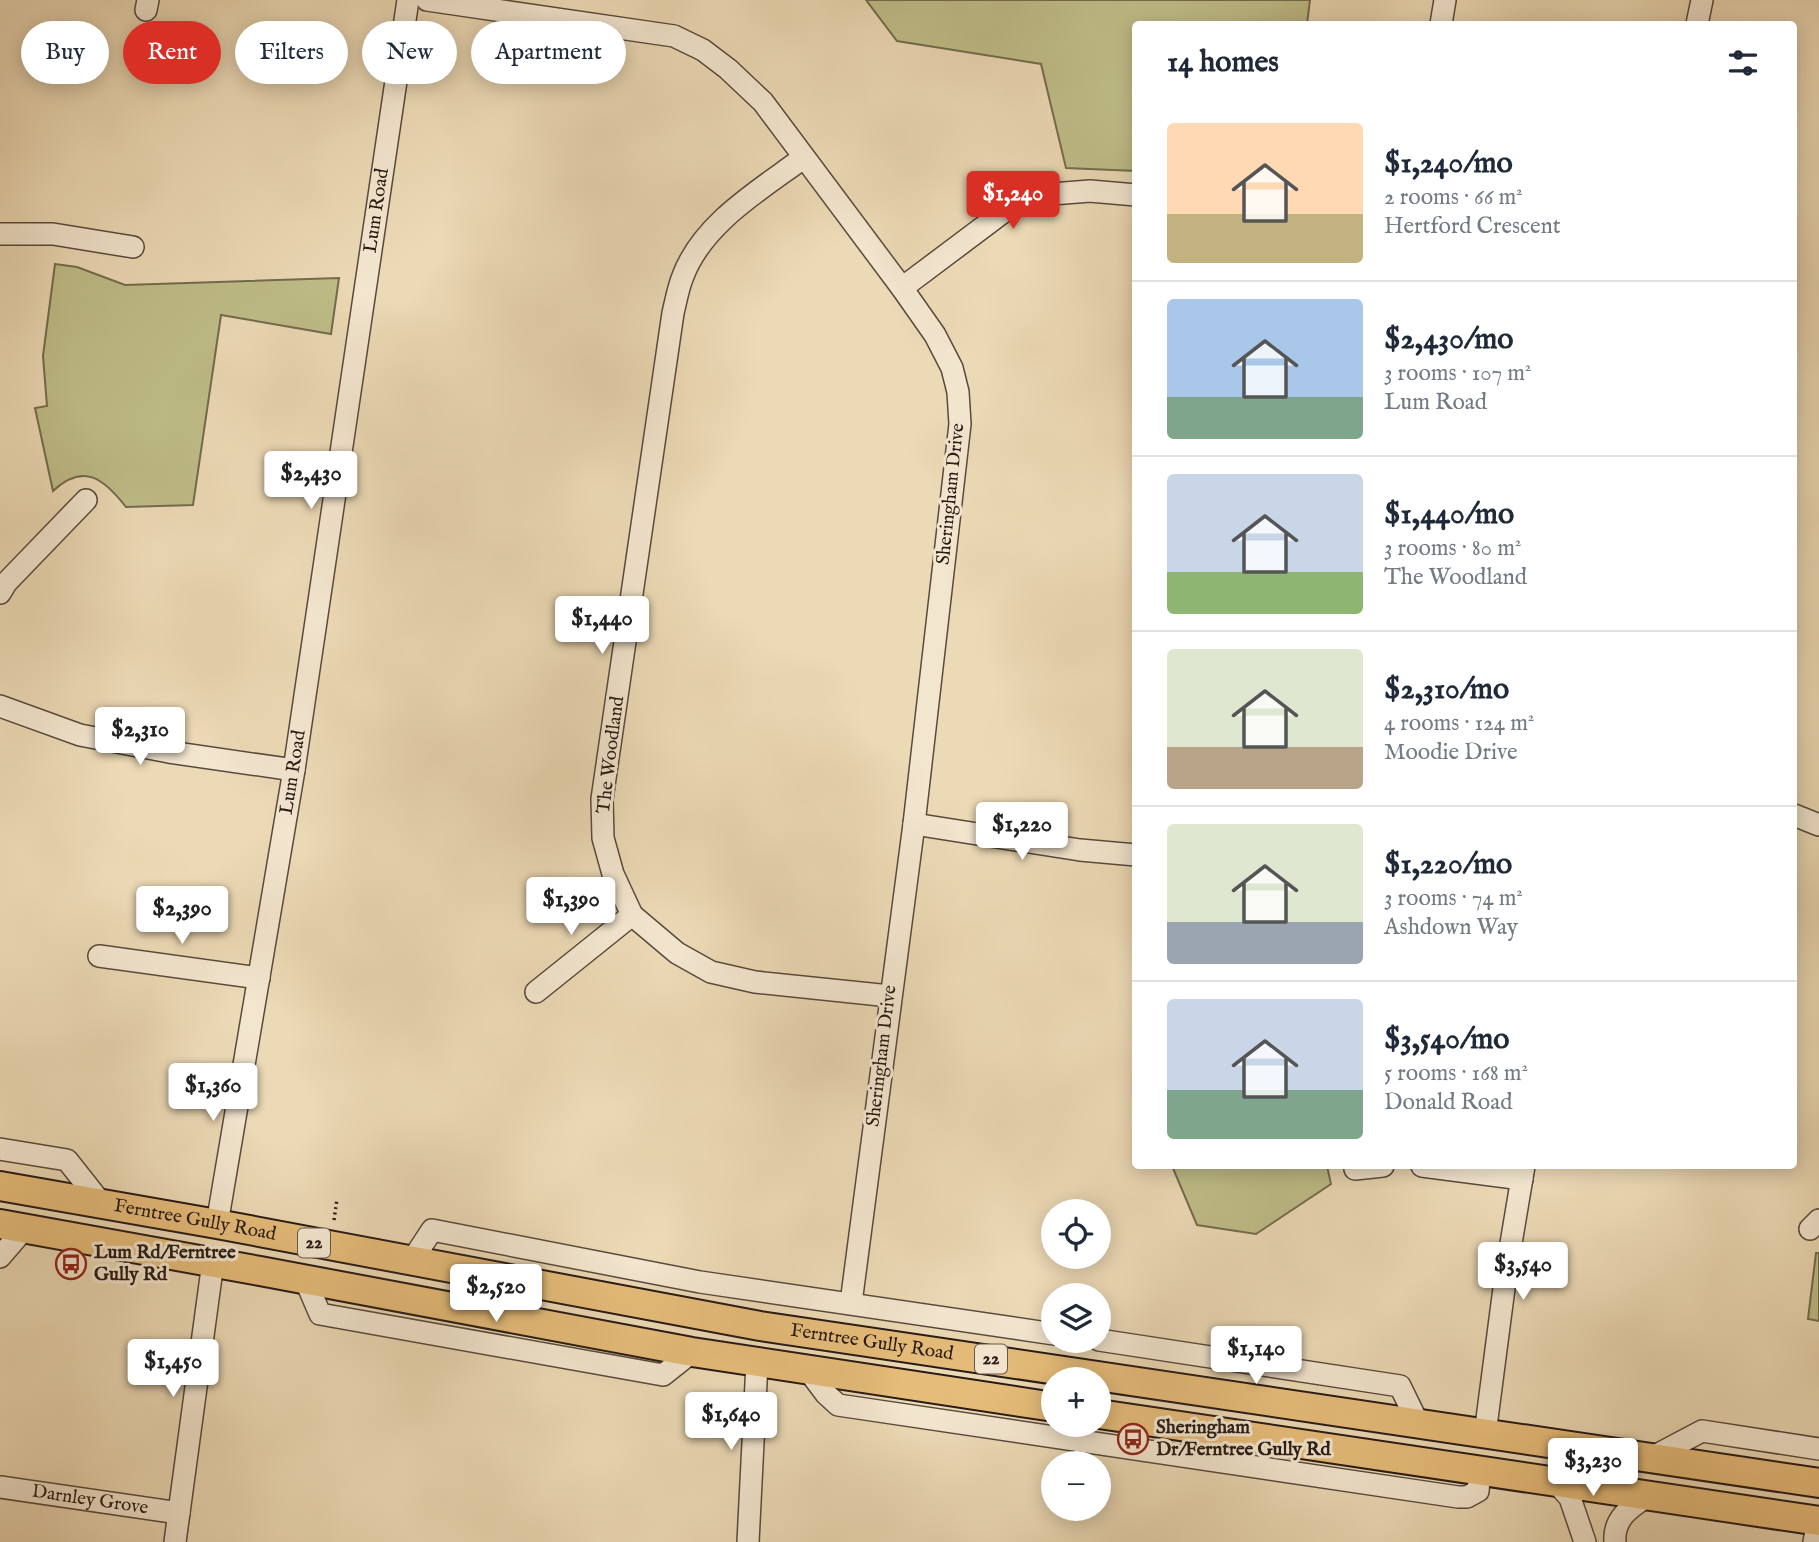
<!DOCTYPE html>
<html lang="en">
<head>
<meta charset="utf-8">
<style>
  body { margin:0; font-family:"IM FELL English",serif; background:#f6f6f7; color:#1f2937; height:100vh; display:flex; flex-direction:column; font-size:26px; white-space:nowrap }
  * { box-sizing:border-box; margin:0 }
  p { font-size:23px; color:#747a83 }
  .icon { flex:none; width:38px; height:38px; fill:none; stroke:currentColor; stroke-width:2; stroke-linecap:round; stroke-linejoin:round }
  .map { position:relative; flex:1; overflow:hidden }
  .panel { position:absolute; left:1132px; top:21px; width:665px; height:1148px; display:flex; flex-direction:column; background:#fff; border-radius:7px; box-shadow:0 4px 18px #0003 }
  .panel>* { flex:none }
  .hud { position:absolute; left:21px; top:21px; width:665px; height:63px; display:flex; gap:14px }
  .controls { position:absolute; left:1041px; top:1199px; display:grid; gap:14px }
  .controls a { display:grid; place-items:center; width:70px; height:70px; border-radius:50%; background:#fff; box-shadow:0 4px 18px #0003; font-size:35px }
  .price { position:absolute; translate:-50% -60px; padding:0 16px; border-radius:7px; background:#fff; color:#222; font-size:23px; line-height:46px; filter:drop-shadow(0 2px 4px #0008) }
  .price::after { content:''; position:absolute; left:50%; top:42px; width:21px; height:16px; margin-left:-10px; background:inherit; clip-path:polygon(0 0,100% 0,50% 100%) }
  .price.current { background:#d93025; color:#fff }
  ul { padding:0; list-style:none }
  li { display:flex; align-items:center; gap:21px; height:175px; padding:0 35px }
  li+li { border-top:2px solid #e0e1e3 }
  li span { display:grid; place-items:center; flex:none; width:196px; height:140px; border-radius:7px; color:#555 }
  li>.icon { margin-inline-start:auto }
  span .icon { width:84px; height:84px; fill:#fffc; stroke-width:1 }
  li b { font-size:30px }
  h2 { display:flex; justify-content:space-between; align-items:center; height:84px; padding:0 35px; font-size:30px }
  .chip { padding:0 24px; border-radius:32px; background:#fff; box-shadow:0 4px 18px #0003; font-size:24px; line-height:63px }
  .chip.current { background:#d93025; color:#fff }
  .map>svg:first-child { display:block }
  .green { fill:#bfbd88; stroke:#736c4e; stroke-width:2 }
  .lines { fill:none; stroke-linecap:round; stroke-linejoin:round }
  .minor-casing { stroke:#584a3d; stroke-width:24 }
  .major-casing { stroke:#271a15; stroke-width:32 }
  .path { stroke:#271a15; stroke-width:3.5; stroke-dasharray:2 3.5; stroke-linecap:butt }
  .minor { stroke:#f3e6cf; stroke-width:21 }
  .major { stroke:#e6bc7a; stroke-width:28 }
  .labels { text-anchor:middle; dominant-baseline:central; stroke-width:6; stroke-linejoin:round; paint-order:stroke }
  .shield { fill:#f3e6cf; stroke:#64574d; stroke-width:2 }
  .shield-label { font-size:18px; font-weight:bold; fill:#271a15 }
  .street-label { font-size:19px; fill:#271a15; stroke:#f3e6cf }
  .poi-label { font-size:19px; font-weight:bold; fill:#271a15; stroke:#f3e6cf; text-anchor:start }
</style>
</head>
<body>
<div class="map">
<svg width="1819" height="1542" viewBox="0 0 1819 1542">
  <rect width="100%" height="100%" fill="#ecd9b5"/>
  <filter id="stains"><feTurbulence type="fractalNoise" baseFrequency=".00286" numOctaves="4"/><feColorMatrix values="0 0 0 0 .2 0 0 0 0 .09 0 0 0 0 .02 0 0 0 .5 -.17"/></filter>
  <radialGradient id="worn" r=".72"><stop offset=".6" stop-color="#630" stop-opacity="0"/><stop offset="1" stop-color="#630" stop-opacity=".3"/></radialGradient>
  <path class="green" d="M866 0H1310L1307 24H1136V171L1066 168 1041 64 897 41Z
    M55 264 77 267 125 285 339 278 331 334 221 315 193 505 126 507C104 479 84 462 53 491L35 408 47 406 43 356Z
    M1172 1166H1327L1331 1184 1256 1234 1197 1225Z
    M1816 1253H1819V1321L1808 1319Z"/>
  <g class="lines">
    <g class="minor-casing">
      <g id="minor">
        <path d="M427 0 674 36 703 50 728 69 763 102 902 288 935 335 952 368 958 392 960 424 914 824 851 1303"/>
        <path d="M146 10 148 0"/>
        <path d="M1441 24 1445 0"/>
        <path d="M1697 24 1702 0"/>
        <path d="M803 158C760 190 703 223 683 276 678 288 676 301 673 313L602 799 603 838 613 874 632 915 677 953 711 972 755 982 890 996"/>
        <path d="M0 234H53L133 247"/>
        <path d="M902 288 1014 204 1052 194 1090 191 1136 195"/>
        <path d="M0 593 6 583 86 500"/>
        <path d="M0 706 80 735 169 752 294 770"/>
        <path d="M1794 815 1819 825"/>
        <path d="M914 824 1080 850 1136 855"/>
        <path d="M99 956 259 978"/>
        <path d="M536 992 632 915"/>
        <path d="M0 1149 67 1160 101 1203"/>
        <path d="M1422 1166 1522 1179"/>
        <path d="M1355 1169 1383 1166"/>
        <path id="s1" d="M217 1224 294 770 408 0"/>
        <path d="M1810 1229 1819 1220"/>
        <path d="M0 1257 25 1228"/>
        <path d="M411 1262 432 1230 700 1282 1054 1334"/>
        <path d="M305 1279 320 1314 663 1375 692 1352"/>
        <path d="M1099 1340 1400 1386 1419 1425"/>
        <path d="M808 1370 826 1394 838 1405 1458 1497H1467L1478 1491 1480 1471"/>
        <path d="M1485 1434 1506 1273 1524 1166"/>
        <path d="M1649 1459 1702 1431 1819 1449"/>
        <path d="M1557 1483 1570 1498 1585 1542"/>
        <path id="s2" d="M0 1487 179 1513"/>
        <path d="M175 1542 213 1262"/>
        <path d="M748 1542 757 1363"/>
        <path d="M1615 1542C1613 1519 1630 1507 1648 1496"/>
        <path d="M1814 1542 1818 1521"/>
      </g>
    </g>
    <g class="major-casing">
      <g id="major">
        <path id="s3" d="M0 1186 217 1224 760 1326 1819 1483"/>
        <path d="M0 1224 260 1271 692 1352 1054 1407"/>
        <path d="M1099 1414 1819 1521"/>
      </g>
    </g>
    <path class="path" d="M334 1220 337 1199"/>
    <use href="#minor" class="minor"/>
    <use href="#major" class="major"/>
  </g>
  <defs>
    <g id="bus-ring" transform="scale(1.575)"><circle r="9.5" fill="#f3e6cf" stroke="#8f2418" stroke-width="1.5"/><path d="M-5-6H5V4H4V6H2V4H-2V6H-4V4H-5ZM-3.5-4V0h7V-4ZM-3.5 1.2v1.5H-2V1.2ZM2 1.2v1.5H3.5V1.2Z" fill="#8f2418"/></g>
  </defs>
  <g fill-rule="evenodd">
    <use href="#bus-ring" x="71" y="1264"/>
    <use href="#bus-ring" x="1133" y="1439"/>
  </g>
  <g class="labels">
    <g class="shield">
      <rect x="298" y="1228.5" width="32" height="29" rx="5"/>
      <rect x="975" y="1344.5" width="32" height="29" rx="5"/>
    </g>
    <g class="shield-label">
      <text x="314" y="1243">22</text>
      <text x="991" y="1359">22</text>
    </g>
    <g class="street-label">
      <text stroke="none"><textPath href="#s1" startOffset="1026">Lum Road</textPath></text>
      <text transform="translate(951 494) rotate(-84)">Sheringham Drive</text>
      <text transform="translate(611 755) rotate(-83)">The Woodland</text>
      <text stroke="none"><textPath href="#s1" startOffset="458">Lum Road</textPath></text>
      <text transform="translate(882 1056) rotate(-83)">Sheringham Drive</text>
      <text stroke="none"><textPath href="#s3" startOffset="198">Ferntree Gully Road</textPath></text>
      <text stroke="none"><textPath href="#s3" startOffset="886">Ferntree Gully Road</textPath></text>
      <text stroke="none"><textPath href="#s2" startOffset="91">Darnley Grove</textPath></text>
    </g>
    <g class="poi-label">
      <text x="94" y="1253">Lum Rd/Ferntree<tspan x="94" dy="22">Gully Rd</tspan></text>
      <text x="1156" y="1428">Sheringham<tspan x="1156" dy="22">Dr/Ferntree Gully Rd</tspan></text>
    </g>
  </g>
  <rect width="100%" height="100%" filter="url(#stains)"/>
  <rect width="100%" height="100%" fill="url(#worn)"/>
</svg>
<div class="controls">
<a><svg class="icon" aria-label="locate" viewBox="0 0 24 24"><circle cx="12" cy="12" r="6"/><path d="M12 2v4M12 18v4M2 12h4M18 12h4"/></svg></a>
<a><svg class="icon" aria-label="layers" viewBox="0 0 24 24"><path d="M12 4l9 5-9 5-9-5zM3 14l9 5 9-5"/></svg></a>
<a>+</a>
<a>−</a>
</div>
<b class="price current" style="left:1013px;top:231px">$1,240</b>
<b class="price" style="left:311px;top:511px">$2,430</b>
<b class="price" style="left:602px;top:656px">$1,440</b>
<b class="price" style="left:140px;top:767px">$2,310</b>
<b class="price" style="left:1022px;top:862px">$1,220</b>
<b class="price" style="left:571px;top:937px">$1,390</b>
<b class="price" style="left:182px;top:946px">$2,390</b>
<b class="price" style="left:213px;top:1123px">$1,360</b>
<b class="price" style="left:1523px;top:1302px">$3,540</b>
<b class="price" style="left:496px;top:1324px">$2,520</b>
<b class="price" style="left:1256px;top:1386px">$1,140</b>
<b class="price" style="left:173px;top:1399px">$1,450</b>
<b class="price" style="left:731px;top:1452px">$1,640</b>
<b class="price" style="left:1593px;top:1498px">$3,230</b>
<div class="hud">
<a class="chip">Buy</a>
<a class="chip current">Rent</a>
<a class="chip">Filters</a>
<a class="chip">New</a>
<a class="chip">Apartment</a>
</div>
<section class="panel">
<h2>14 homes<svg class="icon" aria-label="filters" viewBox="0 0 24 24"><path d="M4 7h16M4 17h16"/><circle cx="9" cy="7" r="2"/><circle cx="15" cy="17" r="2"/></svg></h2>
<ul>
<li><span style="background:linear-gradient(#ffd9b3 65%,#c2b280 0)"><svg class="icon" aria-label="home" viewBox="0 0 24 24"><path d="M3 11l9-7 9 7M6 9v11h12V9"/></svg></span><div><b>$1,240/mo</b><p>2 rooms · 66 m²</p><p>Hertford Crescent</p></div></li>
<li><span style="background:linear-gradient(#a9c7e8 70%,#7fa58c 0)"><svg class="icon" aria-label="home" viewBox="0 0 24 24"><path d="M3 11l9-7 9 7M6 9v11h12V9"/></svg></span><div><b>$2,430/mo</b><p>3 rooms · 107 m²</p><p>Lum Road</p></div></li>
<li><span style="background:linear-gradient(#c9d6e8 70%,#8fb573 0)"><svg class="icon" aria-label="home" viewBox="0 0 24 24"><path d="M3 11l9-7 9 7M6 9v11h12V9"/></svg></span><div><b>$1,440/mo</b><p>3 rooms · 80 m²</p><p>The Woodland</p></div></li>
<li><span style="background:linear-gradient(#dfe7d0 70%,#b9a48a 0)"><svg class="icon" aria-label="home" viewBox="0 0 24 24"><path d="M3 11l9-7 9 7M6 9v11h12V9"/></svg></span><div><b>$2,310/mo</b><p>4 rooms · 124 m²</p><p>Moodie Drive</p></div></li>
<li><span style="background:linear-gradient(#dfe7d0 70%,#9aa5b1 0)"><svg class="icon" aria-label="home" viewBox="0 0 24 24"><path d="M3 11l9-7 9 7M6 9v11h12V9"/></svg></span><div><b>$1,220/mo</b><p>3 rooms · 74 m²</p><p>Ashdown Way</p></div></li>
<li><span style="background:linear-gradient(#c9d6e8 65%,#7fa58c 0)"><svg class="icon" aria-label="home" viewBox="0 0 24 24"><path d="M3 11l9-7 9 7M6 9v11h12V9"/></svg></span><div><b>$3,540/mo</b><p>5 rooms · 168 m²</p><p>Donald Road</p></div></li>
</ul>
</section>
</div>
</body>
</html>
